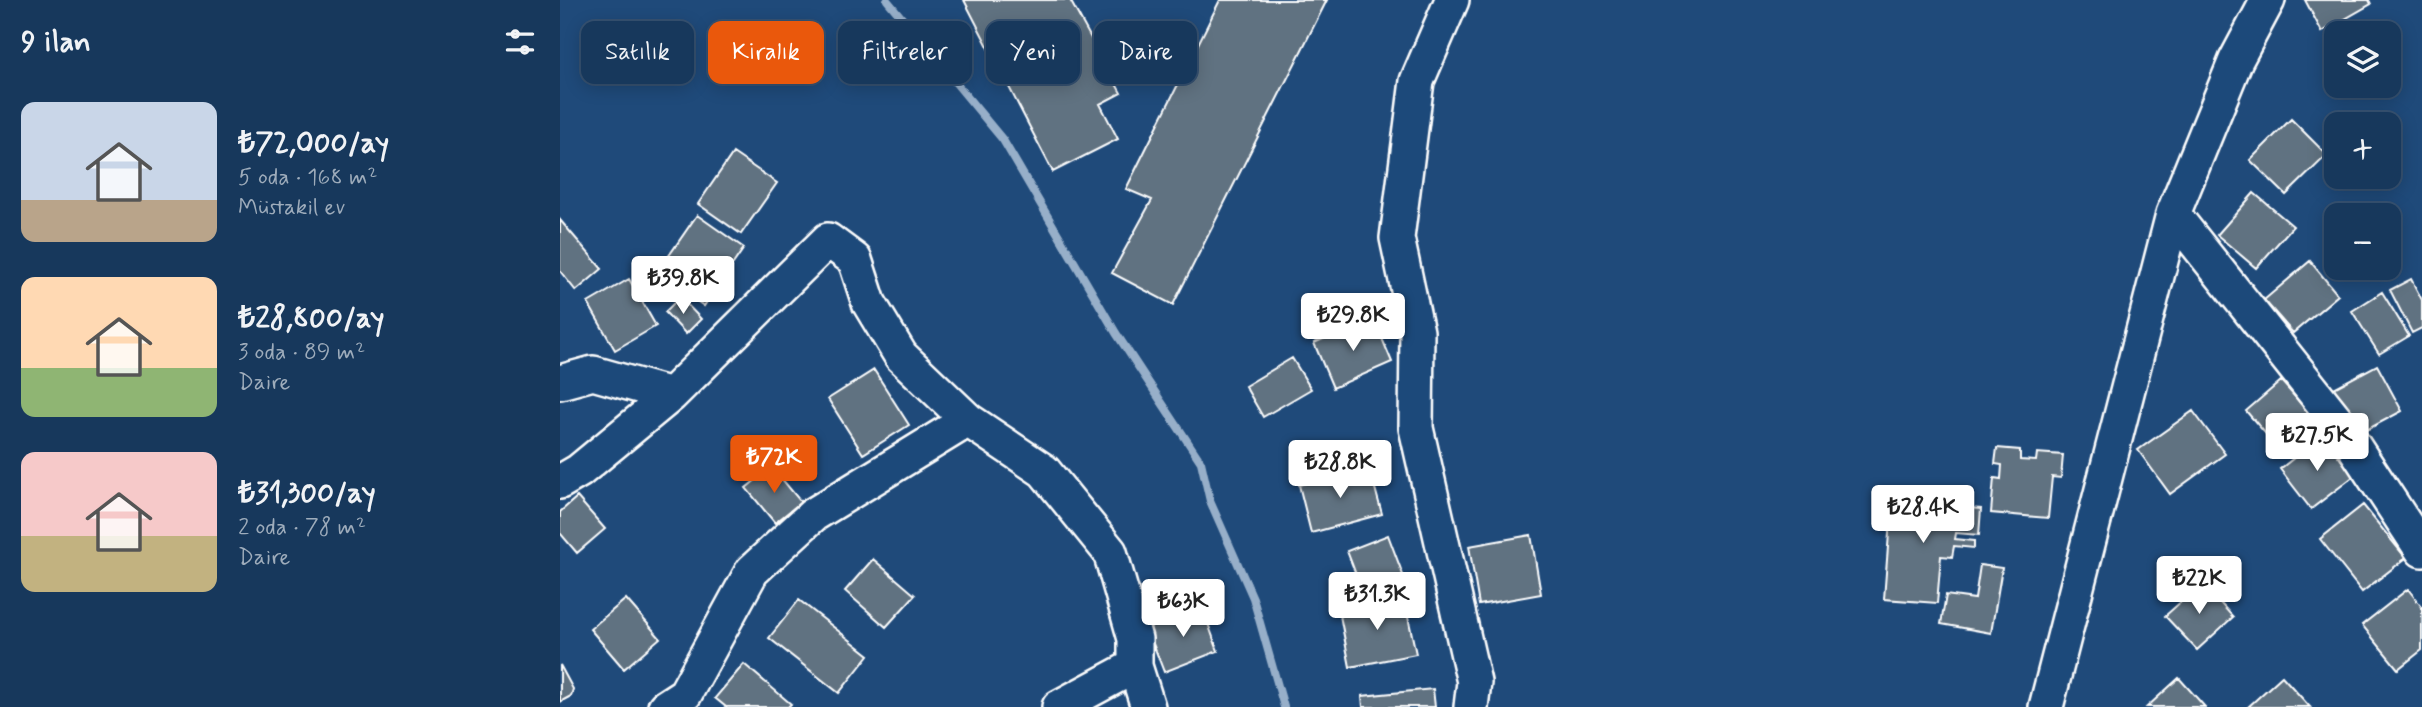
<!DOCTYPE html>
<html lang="tr">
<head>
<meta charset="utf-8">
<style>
  body { margin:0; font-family:Mynerve,sans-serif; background:#244365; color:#f1f3f6; height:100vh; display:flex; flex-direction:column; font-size:26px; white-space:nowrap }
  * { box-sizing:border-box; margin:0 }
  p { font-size:23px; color:#9eacbb }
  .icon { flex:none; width:38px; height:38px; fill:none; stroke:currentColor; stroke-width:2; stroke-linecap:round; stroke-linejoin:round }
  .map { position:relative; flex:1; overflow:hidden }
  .details { display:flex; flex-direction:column; background:#17385c; width:560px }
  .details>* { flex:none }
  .hud { position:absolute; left:21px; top:21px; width:665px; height:63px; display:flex; gap:14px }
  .fabs { position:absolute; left:1764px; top:21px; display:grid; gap:14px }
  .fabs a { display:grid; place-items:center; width:77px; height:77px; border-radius:14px; background:#17385c; box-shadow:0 4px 18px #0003,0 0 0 2px #365272; font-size:35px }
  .price { position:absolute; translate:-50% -60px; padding:0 16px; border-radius:7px; background:#fff; color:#222; font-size:23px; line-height:46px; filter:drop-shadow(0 2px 4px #0008) }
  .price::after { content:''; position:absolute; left:50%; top:42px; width:21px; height:16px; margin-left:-10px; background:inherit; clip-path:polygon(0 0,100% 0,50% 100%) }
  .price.current { background:#ea580c; color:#fff }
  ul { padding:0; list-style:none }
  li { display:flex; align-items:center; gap:21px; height:175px; padding:0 21px }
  li span { display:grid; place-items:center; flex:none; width:196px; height:140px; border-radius:14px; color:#555 }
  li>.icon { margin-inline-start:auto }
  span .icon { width:84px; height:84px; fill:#fffc; stroke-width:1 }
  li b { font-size:30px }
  h2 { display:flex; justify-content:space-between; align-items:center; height:84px; padding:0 21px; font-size:30px }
  .tag { padding:0 24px; border-radius:14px; background:#17385c; box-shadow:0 4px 18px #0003,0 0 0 2px #365272; font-size:24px; line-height:63px }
  .tag.current { background:#ea580c; color:#fff }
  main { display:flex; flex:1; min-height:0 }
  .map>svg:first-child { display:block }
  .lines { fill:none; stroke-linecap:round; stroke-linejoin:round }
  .stream { stroke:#97afc9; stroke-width:8 }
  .building { fill:#607281; stroke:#fff; stroke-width:2 }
  .minor-casing { stroke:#fff; stroke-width:38 }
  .minor { stroke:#1f4a7a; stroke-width:33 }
</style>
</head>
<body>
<main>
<section class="details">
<h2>9 ilan<svg class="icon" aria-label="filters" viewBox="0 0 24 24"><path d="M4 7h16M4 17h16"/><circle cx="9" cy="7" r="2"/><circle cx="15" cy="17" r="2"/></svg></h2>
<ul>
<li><span style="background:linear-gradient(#c9d6e8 70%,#b9a48a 0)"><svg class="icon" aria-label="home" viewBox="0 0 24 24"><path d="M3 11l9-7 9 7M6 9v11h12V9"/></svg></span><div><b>₺72,000/ay</b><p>5 oda · 168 m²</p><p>Müstakil ev</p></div></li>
<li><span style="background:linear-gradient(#ffd9b3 65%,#8fb573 0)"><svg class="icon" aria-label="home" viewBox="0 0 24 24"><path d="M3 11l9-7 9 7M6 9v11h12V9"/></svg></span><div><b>₺28,800/ay</b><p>3 oda · 89 m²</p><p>Daire</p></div></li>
<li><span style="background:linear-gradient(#f6c9c9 60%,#c2b280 0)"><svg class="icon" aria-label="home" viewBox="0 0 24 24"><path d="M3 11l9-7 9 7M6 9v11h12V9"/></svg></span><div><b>₺31,300/ay</b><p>2 oda · 78 m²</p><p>Daire</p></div></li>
</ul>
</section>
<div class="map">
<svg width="1862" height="707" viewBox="0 0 1862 707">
  <rect width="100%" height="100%" fill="#1f4a7a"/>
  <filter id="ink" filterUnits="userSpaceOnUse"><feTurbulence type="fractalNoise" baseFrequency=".0143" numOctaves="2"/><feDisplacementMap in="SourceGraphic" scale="14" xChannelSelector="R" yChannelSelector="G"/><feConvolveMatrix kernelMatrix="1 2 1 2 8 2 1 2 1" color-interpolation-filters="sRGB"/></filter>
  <g filter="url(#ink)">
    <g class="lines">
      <path class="stream" d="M327 0 443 140 556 333 641 462 650 501 693 598 724 707"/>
    </g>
    <path class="building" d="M404 0H510L561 93 540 104 558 139 493 172Z
      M660 0H767L613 305 552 273 592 200 566 189Z
      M1745 0H1809L1811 4 1762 32Z
      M1731 119 1767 155 1726 195 1690 160Z
      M173 153 217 183 181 234 138 204Z
      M1694 193 1733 226 1696 268 1657 235Z
      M137 215 184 248 144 306 97 273Z
      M0 220 42 269 16 291 0 271Z
      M1750 261 1778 295 1733 333 1704 300Z
      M69 279 96 326 55 350 28 303Z
      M1851 279 1862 300V328L1852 333 1830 290Z
      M1822 292 1849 336 1819 354 1792 311Z
      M120 297 141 319 126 334 105 312Z
      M813 317 832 362 773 388 754 343Z
      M732 358 751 389 703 417 685 386Z
      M1817 365 1842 411 1797 435 1772 389Z
      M314 370 349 425 303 454 268 399Z
      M1721 381 1760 425 1725 456 1686 411Z
      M1633 411 1665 454 1610 494 1578 450Z
      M1762 436 1794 476 1751 509 1720 469Z
      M1437 448 1460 450V460L1476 461 1477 453 1503 455 1501 478 1492 477 1488 518 1431 513 1434 478 1441 479 1442 465 1435 464Z
      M809 466 822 514 751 533 739 485Z
      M212 467 241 502 215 523 186 488Z
      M1332 494 1383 498V506L1421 509 1419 535 1396 533 1395 539 1414 541V548L1394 546 1392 557 1381 556 1377 603 1324 599Z
      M17 497 45 529 17 553 0 533V512Z
      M1803 505 1846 558 1802 592 1760 539Z
      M828 535 843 575 802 590 787 551Z
      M971 535 981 594 919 605 909 546Z
      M313 559 355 595 326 627 285 591Z
      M1420 565 1442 568 1431 633 1381 624 1386 595 1415 599Z
      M1642 583 1673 617 1637 650 1605 616Z
      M1848 589 1862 607V650L1838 669 1802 625Z
      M844 598 856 654 790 667 779 610Z
      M66 599 100 638 64 669 30 629Z
      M239 600 309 655 279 693 209 638Z
      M642 607 658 651 604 672 587 628Z
      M184 664 231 704 228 707H166L155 698Z
      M0 665 13 689 11 696 0 702Z
      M1722 676 1750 707H1688Z
      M1619 678 1645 707H1587Z
      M873 689 875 707H803L802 696Z"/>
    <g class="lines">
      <g class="minor-casing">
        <path id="minor" d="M892 0 857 81 837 238 857 332 856 428 914 682 911 707
          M1613 214 1778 422 1862 550
          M0 382 33 373 111 395 268 240 295 260 309 303 341 356 408 420 484 471 550 552 575 639V666L588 707
          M0 482 19 471 111 395
          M105 707 125 694 192 571 253 515 408 420
          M499 707 575 666
          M1486 707 1613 214 1676 60 1708 0"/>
      </g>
      <use href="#minor" class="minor"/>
    </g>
  </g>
</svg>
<div class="fabs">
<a><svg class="icon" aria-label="layers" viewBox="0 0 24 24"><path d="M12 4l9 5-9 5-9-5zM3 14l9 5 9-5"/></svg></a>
<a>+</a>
<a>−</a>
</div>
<b class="price" style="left:123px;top:316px">₺39.8K</b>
<b class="price" style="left:793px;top:353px">₺29.8K</b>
<b class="price" style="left:1757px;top:473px">₺27.5K</b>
<b class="price current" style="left:214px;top:495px">₺72K</b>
<b class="price" style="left:780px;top:500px">₺28.8K</b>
<b class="price" style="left:1363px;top:545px">₺28.4K</b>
<b class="price" style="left:1639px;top:616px">₺22K</b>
<b class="price" style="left:817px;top:632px">₺31.3K</b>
<b class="price" style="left:623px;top:639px">₺63K</b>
<div class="hud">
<a class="tag">Satılık</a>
<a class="tag current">Kiralık</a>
<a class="tag">Filtreler</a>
<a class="tag">Yeni</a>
<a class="tag">Daire</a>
</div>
</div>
</main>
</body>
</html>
